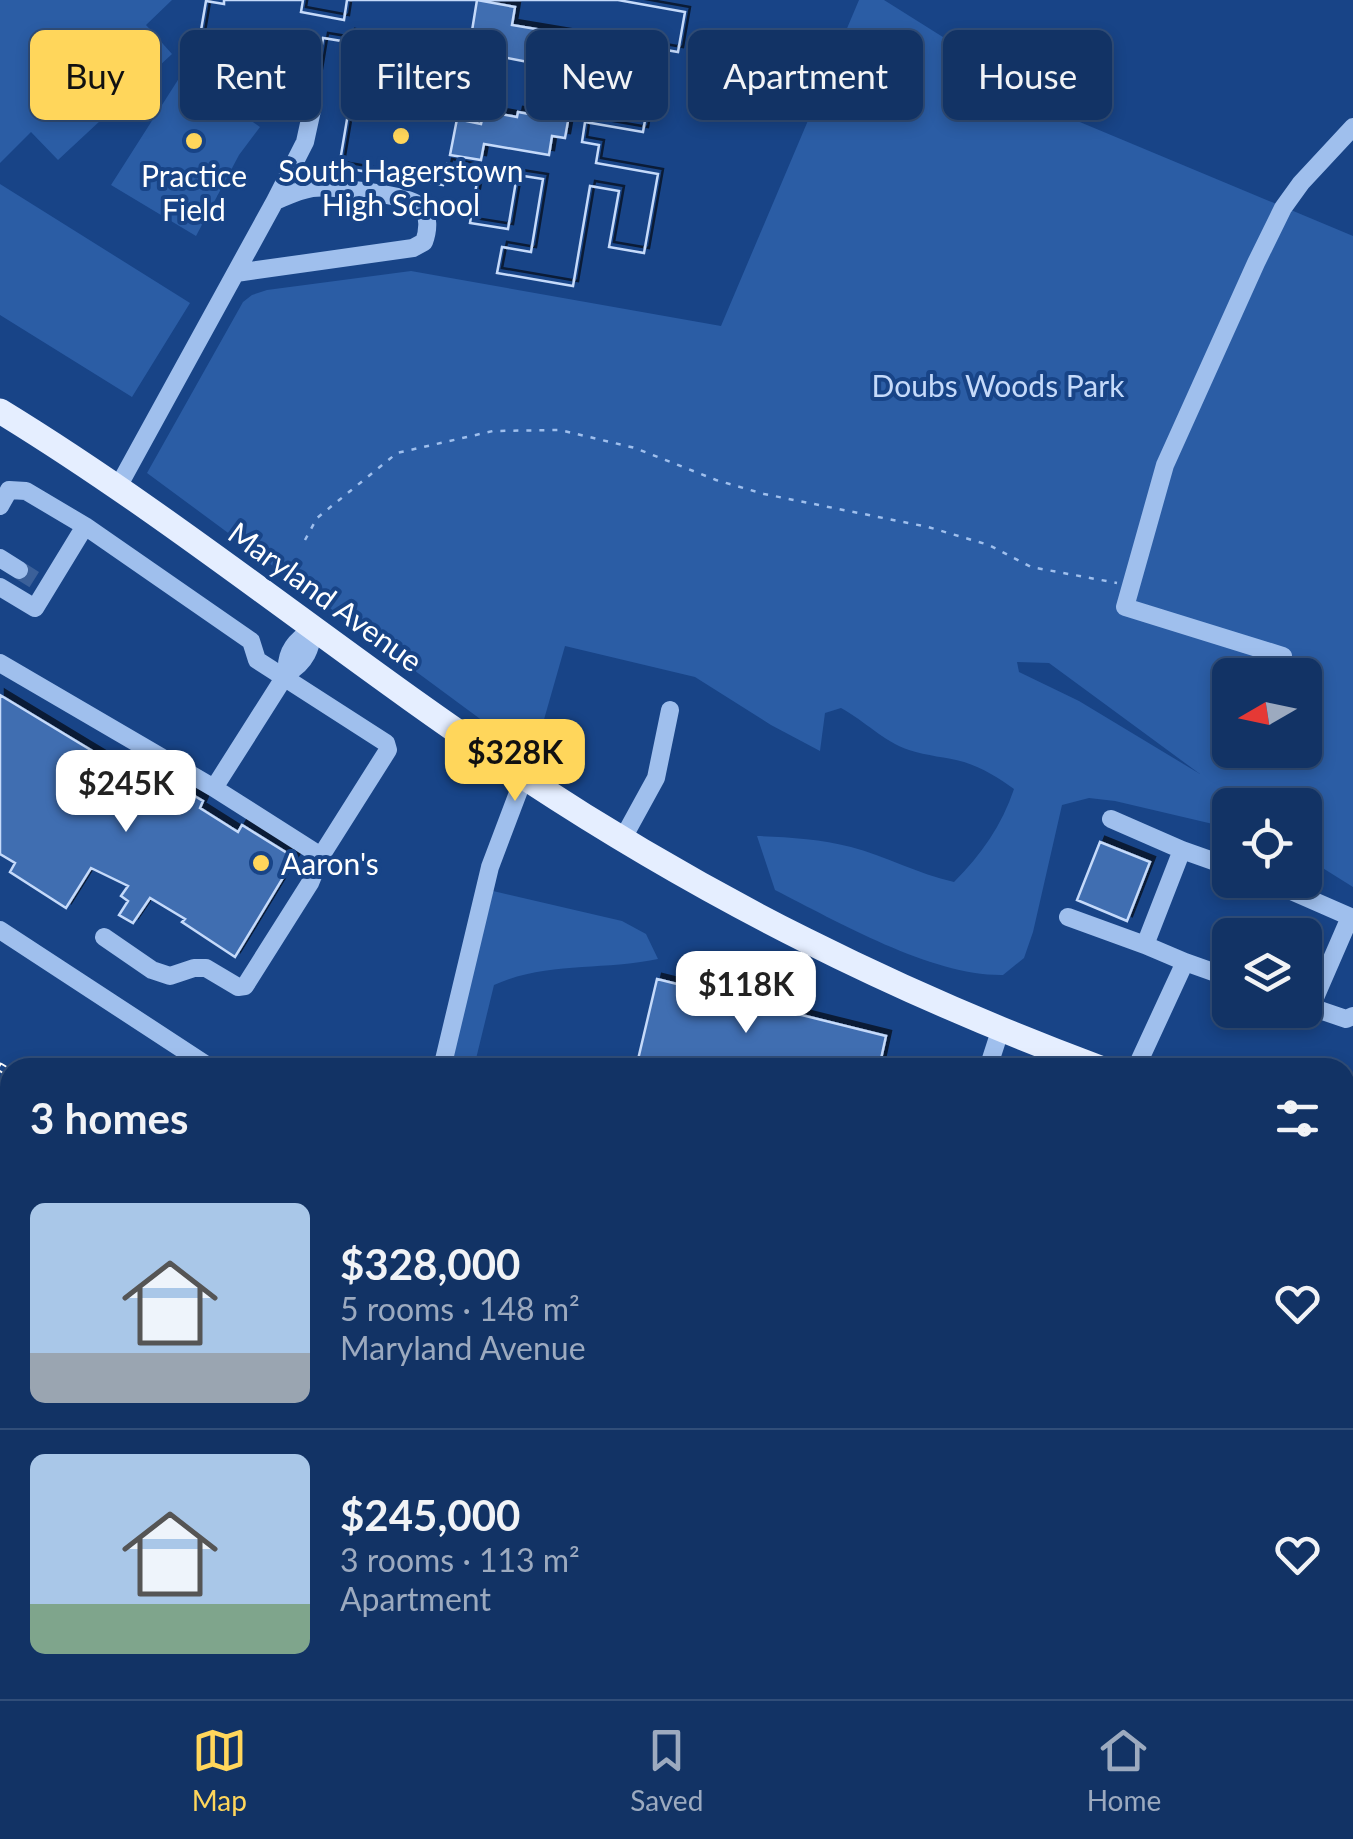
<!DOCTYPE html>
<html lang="en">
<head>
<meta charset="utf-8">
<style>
  body { margin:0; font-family:Lato,sans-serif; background:#1b3b6b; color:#f1f3f6; height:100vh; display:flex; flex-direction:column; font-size:38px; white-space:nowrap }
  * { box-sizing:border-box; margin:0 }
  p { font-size:32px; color:#9caabf }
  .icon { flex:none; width:55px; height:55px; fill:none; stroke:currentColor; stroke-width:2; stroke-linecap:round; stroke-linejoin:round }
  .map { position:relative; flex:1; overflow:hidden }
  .details { position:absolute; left:0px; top:1058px; width:1355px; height:642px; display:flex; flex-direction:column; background:#123365; border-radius:30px 30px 0 0; box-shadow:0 5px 15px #0003,0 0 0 2px #314e79 }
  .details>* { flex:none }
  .hud { position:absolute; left:30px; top:30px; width:1295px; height:90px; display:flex; gap:20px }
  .needle { width:65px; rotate:261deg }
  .fabs { position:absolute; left:1212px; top:658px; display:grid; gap:20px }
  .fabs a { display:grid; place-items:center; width:110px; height:110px; border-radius:15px; background:#123365; box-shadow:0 5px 15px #0003,0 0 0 2px #314e79; font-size:50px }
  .price { position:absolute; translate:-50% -85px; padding:0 22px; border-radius:20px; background:#fff; color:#222; font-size:32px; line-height:65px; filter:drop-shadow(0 2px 5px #0008) }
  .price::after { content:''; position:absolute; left:50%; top:60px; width:30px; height:22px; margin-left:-15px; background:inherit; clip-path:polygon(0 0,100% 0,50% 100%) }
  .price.active { background:#ffd65b; color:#111 }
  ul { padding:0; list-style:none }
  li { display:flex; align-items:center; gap:30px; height:250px; padding:0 30px }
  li+li { border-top:2px solid #314e79 }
  li span { display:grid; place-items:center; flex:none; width:280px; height:200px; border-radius:15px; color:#555 }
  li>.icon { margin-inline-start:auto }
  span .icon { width:120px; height:120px; fill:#fffc; stroke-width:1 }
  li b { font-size:42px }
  h2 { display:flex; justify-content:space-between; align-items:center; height:120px; padding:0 30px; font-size:42px }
  .pill { padding:0 35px; border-radius:15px; background:#123365; box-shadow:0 5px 15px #0003,0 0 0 2px #314e79; font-size:35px; line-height:90px }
  .pill.active { background:#ffd65b; color:#111 }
  .menu { display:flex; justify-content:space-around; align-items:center; height:140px; border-top:2px solid #314e79; background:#123365; font-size:28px; color:#9caabf }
  .menu a { display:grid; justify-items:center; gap:5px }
  .menu .active { color:#ffd65b }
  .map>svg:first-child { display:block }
  .green { fill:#2b5da5; fill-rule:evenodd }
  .building { fill:#416eb1; stroke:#c5dafa; stroke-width:2.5; fill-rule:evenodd; filter:url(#shadow) }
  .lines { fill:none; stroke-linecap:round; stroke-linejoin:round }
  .minor-tunnel { stroke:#3b6099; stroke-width:18; stroke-dasharray:18 9; stroke-linecap:butt }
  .path { stroke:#9fbfed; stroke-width:2.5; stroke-dasharray:5 8; stroke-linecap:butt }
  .minor { stroke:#9fbfed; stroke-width:18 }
  .major { stroke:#e5eeff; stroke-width:25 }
  .rail-casing { stroke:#fff; stroke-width:9 }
  .rail { stroke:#184487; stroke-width:5; stroke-dasharray:15; stroke-linecap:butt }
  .poi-dot { fill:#ffd65b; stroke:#184487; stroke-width:4 }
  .labels { text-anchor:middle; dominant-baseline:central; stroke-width:8; stroke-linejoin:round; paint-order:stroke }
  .poi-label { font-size:30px; fill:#fff; stroke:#184487 }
  .park-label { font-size:30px; fill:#c5dafa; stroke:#184487 }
  .street-label { font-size:30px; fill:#fff; stroke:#184487 }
</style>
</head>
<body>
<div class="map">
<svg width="1353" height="1699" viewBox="0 0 1353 1699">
  <defs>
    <filter id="shadow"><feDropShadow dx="5" dy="-5" stdDeviation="0" flood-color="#0009"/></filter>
  </defs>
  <rect width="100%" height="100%" fill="#184487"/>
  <path class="green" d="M0 0H172L146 25 172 54 58 160 31 132 0 163Z
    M859 0H884L1075 120 1353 236V887L1305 857V805H1230V828L1115 801 1089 798 1062 805 1033 932 1024 958 1003 975C932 976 838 922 775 890L757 836C788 837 820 839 851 847 886 856 918 874 954 882 981 855 1002 825 1014 789 999 778 983 768 964 762 946 757 927 756 909 750 883 741 865 721 841 708L825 713 820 751 771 725 695 677 565 646 533 758 147 473 243 302 252 295 267 290 411 271 721 326ZM1017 662 1049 663 1200 774 1079 701 1019 672ZM1230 675H1305V750H1230Z
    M183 72 260 127 239 155 196 236 111 185Z
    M0 184 190 303 132 397 0 315Z
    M493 891 622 921 646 934 658 959C602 971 547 961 494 985L474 1067 449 1068Z
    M1345 1162 1353 1164V1268L1345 1271Z
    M0 1212 10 1214V1278L0 1277Z
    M0 1369 10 1371V1690H334L332 1699H0Z
    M1353 1556V1699H833L798 1690H1345V1557Z"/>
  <path class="building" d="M224 0H303L301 12 344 20 347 0H618L685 12 678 52 619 42 613 79 651 86 643 132 585 122 582 142 599 145 596 163 658 174 644 253 609 247 619 191 590 186 573 286 497 273 502 247 531 252 543 179 517 175 508 229 470 223 479 170 447 164 443 185 339 167 353 84 419 96 428 48 350 34 348 42 323 38 317 74 290 69 292 58 199 42 206 1 224 4ZM477 0 515 7 512 25 572 35 565 73 527 67 528 62 497 56 498 48 470 43ZM484 111 517 117 518 112 568 121 565 138 552 136 549 155 484 144 481 160 450 155 457 119 481 124Z
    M224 0H303L301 12 344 20 347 0H618L685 12 678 52 619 42 613 79 651 86 643 132 585 122 582 142 599 145 596 163 658 174 644 253 609 247 619 191 590 186 573 286 497 273 502 247 531 252 543 179 517 175 508 229 470 223 479 170 447 164 443 185 339 167 353 84 419 96 428 48 350 34 348 42 323 38 317 74 290 69 292 58 199 42 206 1 224 4Z
    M0 695 142 781 149 769 203 801 200 808 238 832 242 825 295 858 235 957 182 922 185 919 150 898 133 923 119 915 128 901 121 896 128 886 91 868 66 908 10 872 15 863 0 854Z
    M1100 842 1150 862 1127 921 1077 900Z
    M657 979 886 1036 879 1068H636Z"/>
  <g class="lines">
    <path class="minor-tunnel" d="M19 570 35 580"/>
    <path class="path" d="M305 540 317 518 397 453 493 431 560 430 635 448 716 480 764 494 928 527 989 545 1031 567 1117 583"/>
    <path class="minor" d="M275 201 305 142 314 101
      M118 487 275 201C287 196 299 190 312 188 330 186 407 194 420 206 430 215 428 231 424 242L413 248 236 273
      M0 506 9 490 26 491 85 526 251 641 257 660 386 743 388 750 321 856 214 788
      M0 558 19 570
      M0 587 35 608 85 526
      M1283 656 1125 607 1165 465 1256 263 1283 208 1301 183 1353 127
      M0 663 214 788 287 673C306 663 311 648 314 628 296 640 285 651 287 673
      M1111 819 1182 850 1230 867
      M622 840 656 778 670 710
      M1182 850 1145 945 1185 962
      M1266 880 1353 918
      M1068 917 1145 945
      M0 930 211 1068
      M104 937 152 970 170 976 194 968H206L238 987 245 986 310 883 321 856
      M1305 1005 1346 1019 1353 1016
      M1311 1007 1350 917
      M442 1068 490 867 524 777
      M988 1068 1000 1031
      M1136 1068 1185 962 1230 978"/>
    <path class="major" d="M0 411C183 523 348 661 527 779 711 900 894 991 1100 1068
      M1345 1142 1353 1144"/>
    <g class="rail-casing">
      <path id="rail" d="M0 1067 10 1073
        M0 1110 10 1111
        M1345 1334 1353 1336"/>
    </g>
    <use href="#rail" class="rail"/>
  </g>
  <g class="poi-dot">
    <circle cx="401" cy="136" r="10"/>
    <circle cx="194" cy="141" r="10"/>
    <circle cx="261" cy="863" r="10"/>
  </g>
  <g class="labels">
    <g class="poi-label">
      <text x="401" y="170">South Hagerstown<tspan x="401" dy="34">High School</tspan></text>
      <text x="194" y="175">Practice<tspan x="194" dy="34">Field</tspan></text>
      <text x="281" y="863" text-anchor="start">Aaron's</text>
    </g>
    <g class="park-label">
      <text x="998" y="385">Doubs Woods Park</text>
    </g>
    <g class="street-label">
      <text transform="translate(326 596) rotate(36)">Maryland Avenue</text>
    </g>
  </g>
</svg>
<div class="fabs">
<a><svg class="needle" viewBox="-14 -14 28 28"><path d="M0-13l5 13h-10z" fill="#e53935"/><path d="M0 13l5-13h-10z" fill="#9caabf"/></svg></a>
<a><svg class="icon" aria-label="locate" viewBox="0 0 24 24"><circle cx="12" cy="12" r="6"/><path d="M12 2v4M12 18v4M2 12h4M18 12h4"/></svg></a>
<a><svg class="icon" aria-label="layers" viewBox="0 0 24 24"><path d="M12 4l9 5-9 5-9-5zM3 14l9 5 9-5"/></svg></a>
</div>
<b class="price active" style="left:515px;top:804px">$328K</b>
<b class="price" style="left:126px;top:835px">$245K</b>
<b class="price" style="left:746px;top:1036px">$118K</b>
<div class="hud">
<a class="pill active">Buy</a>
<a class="pill">Rent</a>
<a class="pill">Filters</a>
<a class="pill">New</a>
<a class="pill">Apartment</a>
<a class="pill">House</a>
</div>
<section class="details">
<h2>3 homes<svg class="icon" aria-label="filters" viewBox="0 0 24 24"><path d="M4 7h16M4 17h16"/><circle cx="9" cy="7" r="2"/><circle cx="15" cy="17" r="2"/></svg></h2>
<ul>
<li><span style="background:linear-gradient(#a9c7e8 75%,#9aa5b1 0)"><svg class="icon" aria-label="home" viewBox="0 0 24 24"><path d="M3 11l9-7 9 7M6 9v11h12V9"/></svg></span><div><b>$328,000</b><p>5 rooms · 148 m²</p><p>Maryland Avenue</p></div><svg class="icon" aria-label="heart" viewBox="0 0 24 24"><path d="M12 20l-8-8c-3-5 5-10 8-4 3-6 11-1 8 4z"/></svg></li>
<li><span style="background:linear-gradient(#a9c7e8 75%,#7fa58c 0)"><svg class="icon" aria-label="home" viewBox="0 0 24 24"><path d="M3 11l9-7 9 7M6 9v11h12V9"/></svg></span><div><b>$245,000</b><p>3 rooms · 113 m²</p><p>Apartment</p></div><svg class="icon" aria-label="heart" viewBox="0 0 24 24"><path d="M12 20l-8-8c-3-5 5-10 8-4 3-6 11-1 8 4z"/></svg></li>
</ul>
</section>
</div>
<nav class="menu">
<a class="active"><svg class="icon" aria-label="map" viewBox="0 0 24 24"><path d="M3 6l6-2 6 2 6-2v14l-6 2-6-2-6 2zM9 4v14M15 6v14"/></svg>Map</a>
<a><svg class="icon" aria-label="saved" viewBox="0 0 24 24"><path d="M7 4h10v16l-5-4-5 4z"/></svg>Saved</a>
<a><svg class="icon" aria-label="home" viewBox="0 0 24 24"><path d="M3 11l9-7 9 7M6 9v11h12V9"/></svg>Home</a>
</nav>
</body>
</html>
